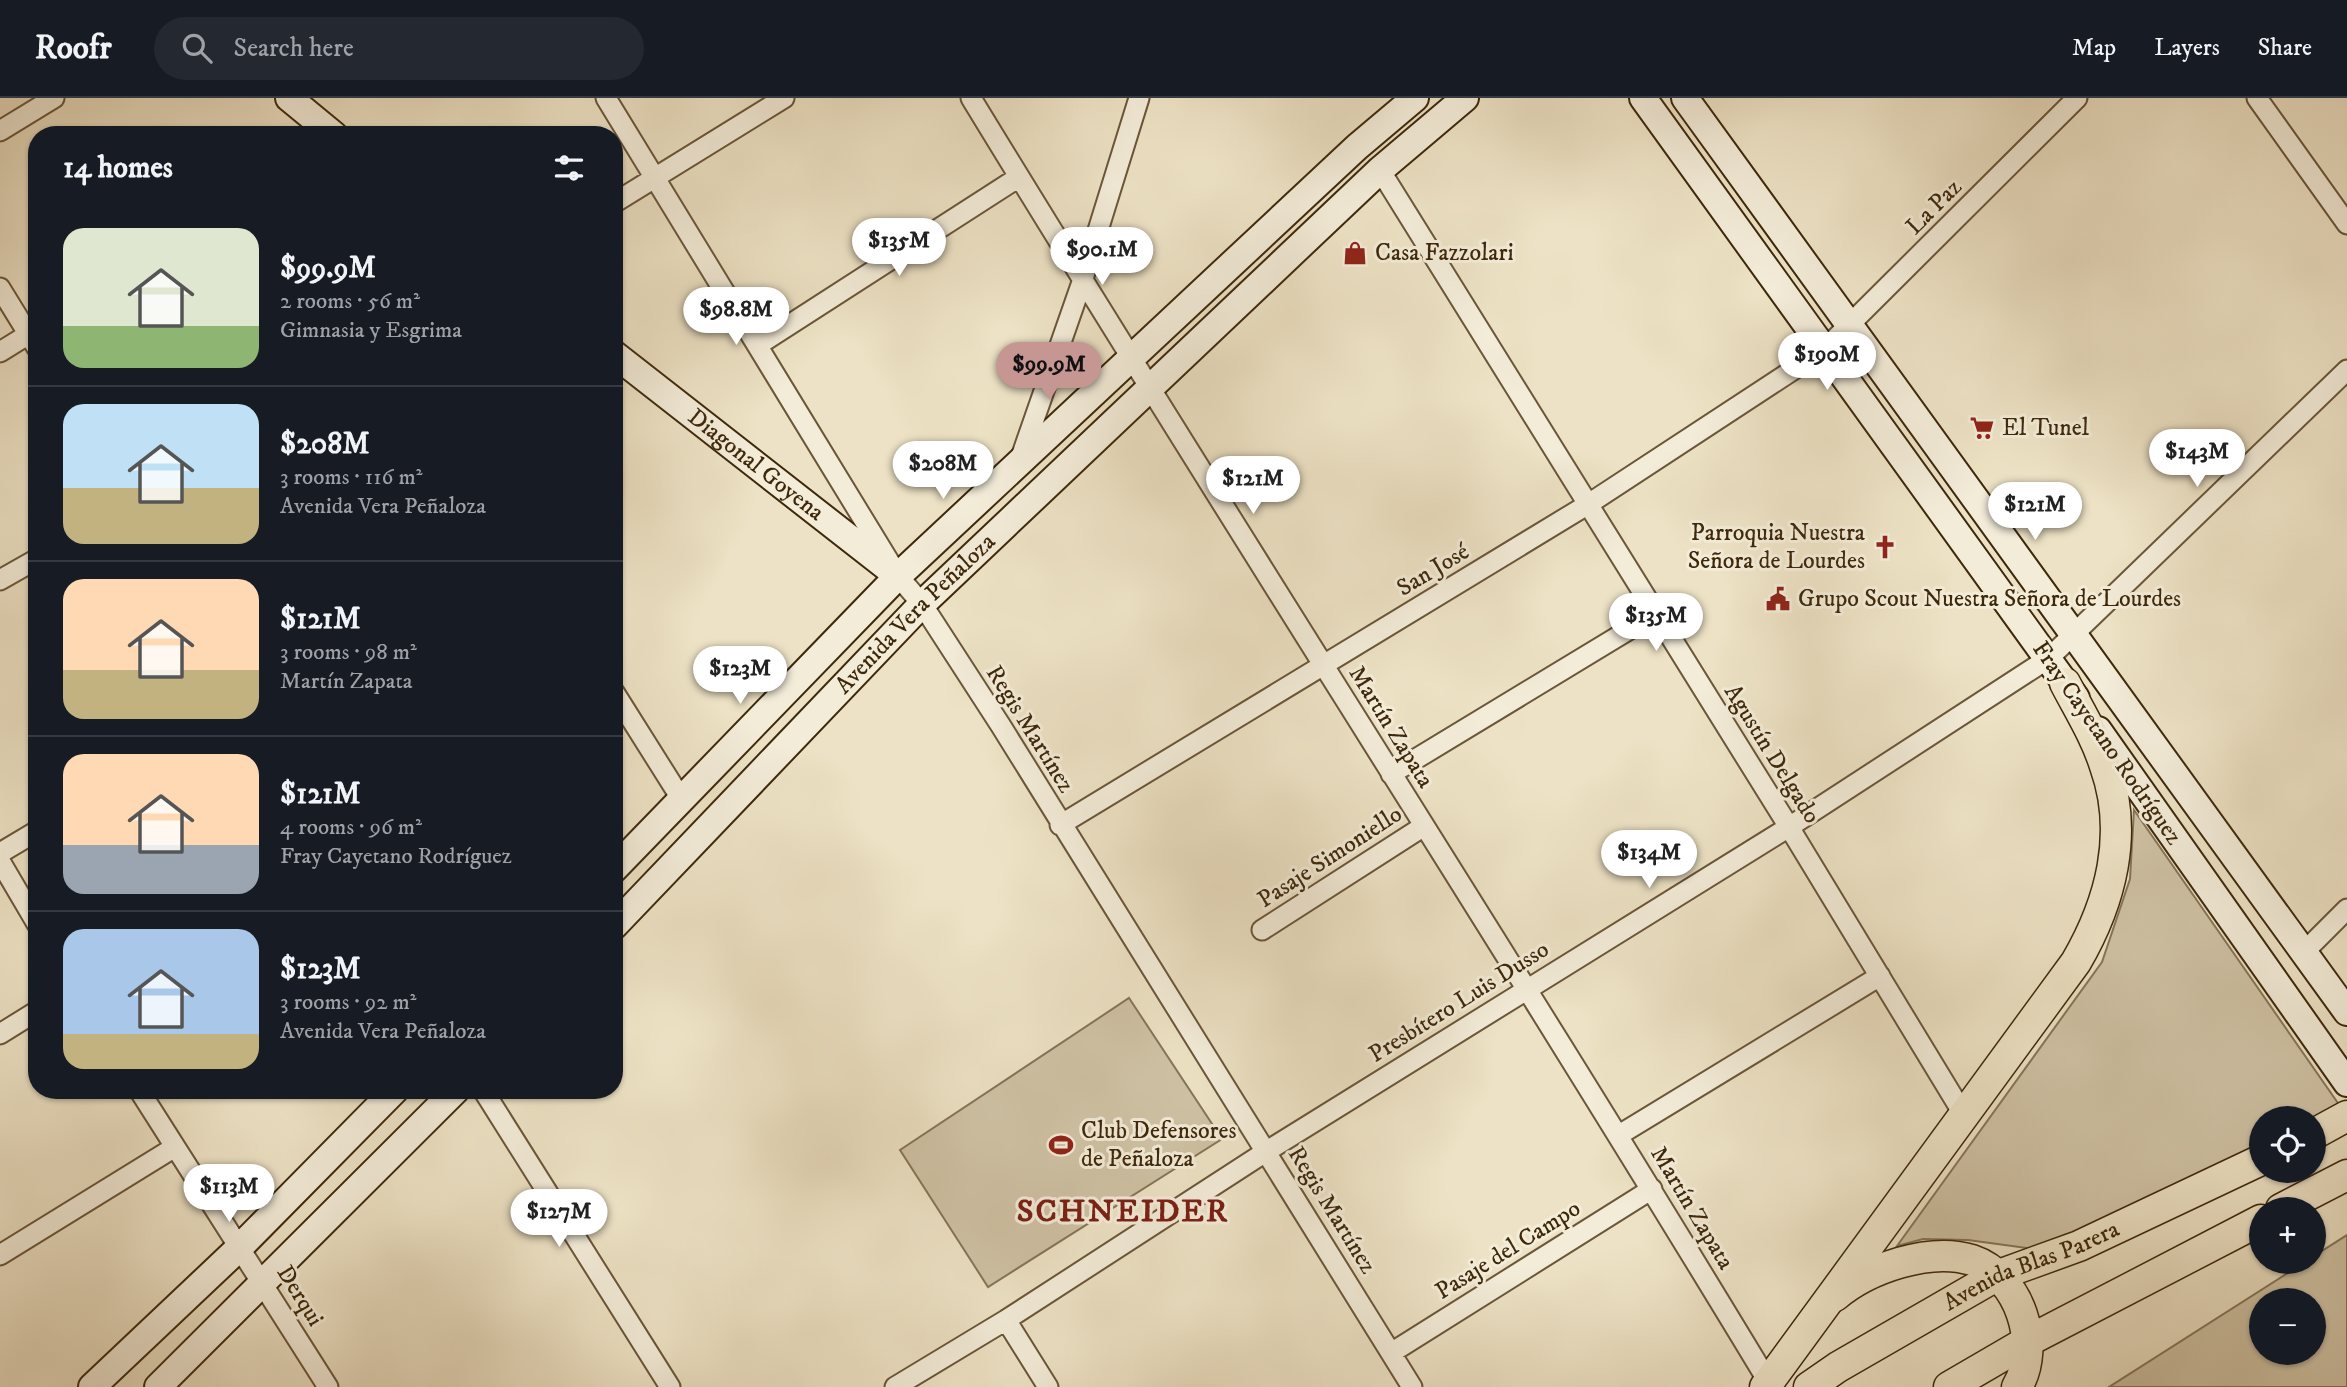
<!DOCTYPE html>
<html lang="en">
<head>
<meta charset="utf-8">
<style>
  body { margin:0; font-family:"IM FELL DW Pica",serif; background:#242831; color:#f1f3f6; height:100vh; display:flex; flex-direction:column; font-size:26px; white-space:nowrap }
  * { box-sizing:border-box; margin:0 }
  p { font-size:23px; color:#9ea1a6 }
  .icon { flex:none; width:38px; height:38px; fill:none; stroke:currentColor; stroke-width:2; stroke-linecap:round; stroke-linejoin:round }
  .map { position:relative; flex:1; overflow:hidden }
  .panel { position:absolute; left:28px; top:28px; width:595px; height:973px; display:flex; flex-direction:column; background:#171b24; border-radius:28px; box-shadow:0 2px 5px #0004 }
  .panel>* { flex:none }
  .buttons { position:absolute; left:2249px; top:1008px; display:grid; gap:14px }
  .buttons a { display:grid; place-items:center; width:77px; height:77px; border-radius:50%; background:#171b24; box-shadow:0 2px 5px #0004; font-size:35px }
  .price { position:absolute; translate:-50% -60px; padding:0 16px; border-radius:24px; background:#fff; color:#222; font-size:23px; line-height:46px; filter:drop-shadow(0 2px 4px #0008) }
  .price::after { content:''; position:absolute; left:50%; top:42px; width:21px; height:16px; margin-left:-10px; background:inherit; clip-path:polygon(0 0,100% 0,50% 100%) }
  .price.current { background:#c59692; color:#111 }
  ul { padding:0; list-style:none }
  li { display:flex; align-items:center; gap:21px; height:175px; padding:0 35px }
  li+li { border-top:2px solid #363941 }
  li span { display:grid; place-items:center; flex:none; width:196px; height:140px; border-radius:21px; color:#555 }
  li>.icon { margin-inline-start:auto }
  span .icon { width:84px; height:84px; fill:#fffc; stroke-width:1 }
  li b { font-size:30px }
  h2 { display:flex; justify-content:space-between; align-items:center; height:84px; padding:0 35px; font-size:30px }
  header { display:flex; align-items:center; gap:42px; box-sizing:border-box; height:98px; padding:0 35px; background:#171b24; border-bottom:2px solid #363941 }
  header strong { font-size:33px }
  nav { display:flex; gap:38px; margin-inline-start:auto; font-size:24px }
  .search { width:490px; height:63px; background:#242831; display:flex; align-items:center; gap:18px; box-sizing:border-box; padding:0 24px; border-radius:38px; color:#9ea1a6; font-size:26px }
  .map>svg:first-child { display:block }
  .green { fill:#cfc2a5; stroke:#867558; stroke-width:2; fill-rule:evenodd }
  .lines { fill:none; stroke-linecap:round; stroke-linejoin:round }
  .street-casing { stroke:#6a5639; stroke-width:23 }
  .secondary-casing { stroke:#3e280a; stroke-width:30 }
  .primary-casing { stroke:#3e280a; stroke-width:33 }
  .street { stroke:#f3ecd9; stroke-width:19 }
  .secondary { stroke:#f3ecd9; stroke-width:26 }
  .primary { stroke:#ede2c5; stroke-width:30 }
  .labels { text-anchor:middle; dominant-baseline:central; stroke-width:6; stroke-linejoin:round; paint-order:stroke }
  .street-label { font-size:24px; fill:#3e280a; stroke:#f3ecd9 }
  .poi-label { font-size:24px; fill:#3e280a; stroke:#f3ecd9; text-anchor:start }
  .district-label { font-size:32px; font-weight:bold; letter-spacing:2px; fill:#7a1f14; stroke:#f3ecd9 }
</style>
</head>
<body>
<header>
<strong>Roofr</strong>
<div class="search"><svg class="icon" aria-label="search" viewBox="0 0 24 24"><circle cx="10" cy="10" r="6"/><path d="M15 15l6 6"/></svg>Search here</div>
<nav><a>Map</a><a>Layers</a><a>Share</a></nav>
</header>
<div class="map">
<svg width="2347" height="1289" viewBox="0 0 2347 1289">
  <rect width="100%" height="100%" fill="#ede2c5"/>
  <filter id="stains"><feTurbulence type="fractalNoise" baseFrequency=".00286" numOctaves="4"/><feColorMatrix values="0 0 0 0 .2 0 0 0 0 .09 0 0 0 0 .02 0 0 0 .5 -.17"/></filter>
  <radialGradient id="worn" r=".72"><stop offset=".6" stop-color="#630" stop-opacity="0"/><stop offset="1" stop-color="#630" stop-opacity=".3"/></radialGradient>
  <path class="green" d="M2134 712 2340 1008 2314 1020H2261V1047L2069 1141 2034 1151 1968 1142 1923 1141 1897 1148 2102 864 2130 781Z
    M1129 900 1222 1041 988 1189 900 1052Z
    M2347 1137V1289H2109L2305 1164H2314V1158ZM2261 1202H2314V1255H2261Z"/>
  <g class="lines">
    <g class="street-casing">
      <path id="street" d="M606 0 898 478 922 506 1001 628 1412 1289
        M971 0C1233 430 1508 853 1769 1285
        M2257 0 2347 126
        M0 33 54 0
        M1380 72 1789 729 1964 1017
        M614 105 784 0
        M0 190 37 250
        M758 247 1019 79
        M0 254 37 231
        M1020 362 1082 184 1139 0
        M0 482 37 461
        M614 594 682 702
        M1391 676 1655 516
        M1060 727 1587 407 1825 251 2077 0
        M0 755 37 733
        M0 763 37 826
        M1262 832 1424 728
        M2304 854 2347 811
        M0 936 37 913
        M139 992 328 1289
        M483 992 670 1289
        M1619 1037 1880 878
        M0 1157 175 1049
        M1006 1222 1048 1289
        M1391 1255 1652 1091
        M895 1289 1006 1222 1267 1053 1789 729 2049 560 2347 272"/>
    </g>
    <g class="secondary-casing">
      <g id="secondary">
        <path d="M289 0 334 37"/>
        <path d="M1643 0 2076 600"/>
        <path d="M1685 0 2347 914"/>
        <path id="s1" d="M614 256 898 478"/>
        <path d="M2098 632 2347 985"/>
        <path d="M614 771 898 478 1357 49 1415 0"/>
        <path id="s2" d="M614 828 922 506 1380 72 1465 0"/>
        <path d="M92 1289 239 1150 395 992"/>
        <path d="M158 1289 456 992"/>
      </g>
    </g>
    <g class="primary-casing">
      <g id="primary">
        <path d="M2314 1036 2347 1018"/>
        <path d="M2281 1111 2347 1077"/>
        <path d="M1835 1198C1868 1170 1930 1149 1972 1162 2020 1178 2042 1248 2017 1289"/>
        <path d="M1765 1289 2076 864C2111 804 2129 735 2105 668 2096 639 2079 612 2065 585"/>
        <path id="s3" d="M1809 1289 1838 1269 1996 1178 2079 1148 2261 1062"/>
        <path d="M1949 1289 2028 1243 2261 1122"/>
      </g>
    </g>
    <use href="#street" class="street"/>
    <use href="#secondary" class="secondary"/>
    <use href="#primary" class="primary"/>
  </g>
  <defs>
    <g id="shop-bare" transform="scale(1.89)"><path d="M-5-2.5h2.3a2.7 3.5 0 0 1 5.4 0H5L5.5 6h-11ZM-1.5-2.5h3a1.5 2.3 0 0 0-3 0Z" fill="#8f2418" stroke="#f3ecd9" stroke-width="2.5" paint-order="stroke"/></g>
    <g id="supermarket-bare" transform="scale(1.89)"><path d="M-6-5.5h2.5l.6 2H6L4.5 2H-2.5L-4.4-4H-6ZM-1.5 3.2a1.3 1.3 0 1 0 .1 0ZM3 3.2a1.3 1.3 0 1 0 .1 0Z" fill="#8f2418" stroke="#f3ecd9" stroke-width="2.5" paint-order="stroke"/></g>
    <g id="church-bare" transform="scale(1.89)"><path d="M-1.2-6h2.4v3.5h3.3v2.4h-3.3V6h-2.4V-.1h-3.3v-2.4h3.3Z" fill="#8f2418" stroke="#f3ecd9" stroke-width="2.5" paint-order="stroke"/></g>
    <g id="civic-bare" transform="scale(1.89)"><path d="M-.6-6.5H3V-4.5H.6V-3L4-1V1h2V6H-6V1h2V-1L-.6-3ZM-1.2 2.5V6h2.4V2.5Z" fill="#8f2418" stroke="#f3ecd9" stroke-width="2.5" paint-order="stroke"/></g>
    <g id="stadium-bare" transform="scale(1.89)"><path d="M0-5a6.5 5 0 1 0 0 10a6.5 5 0 1 0 0-10ZM-3.5-1.8h7v3.6h-7Z" fill="#8f2418" stroke="#f3ecd9" stroke-width="2.5" paint-order="stroke"/></g>
  </defs>
  <g fill-rule="evenodd">
    <use href="#shop-bare" x="1355" y="155"/>
    <use href="#supermarket-bare" x="1982" y="330"/>
    <use href="#church-bare" x="1885" y="449"/>
    <use href="#civic-bare" x="1778" y="501"/>
    <use href="#stadium-bare" x="1061" y="1047"/>
  </g>
  <g class="labels">
    <g class="street-label">
      <text transform="translate(1934 109) rotate(-45)">La Paz</text>
      <text stroke="none"><textPath href="#s1" startOffset="180">Diagonal Goyena</textPath></text>
      <text transform="translate(1433 472) rotate(-31)">San José</text>
      <text stroke="none"><textPath href="#s2" startOffset="434">Avenida Vera Peñaloza</textPath></text>
      <text transform="translate(1391 629) rotate(58)">Martín Zapata</text>
      <text transform="translate(1030 631) rotate(58)">Regis Martínez</text>
      <text transform="translate(2107 645) rotate(55)">Fray Cayetano Rodríguez</text>
      <text transform="translate(1772 656) rotate(58)">Agustín Delgado</text>
      <text transform="translate(1330 759) rotate(-33)">Pasaje Simoniello</text>
      <text transform="translate(1459 904) rotate(-32)">Presbítero Luis Dusso</text>
      <text transform="translate(1692 1110) rotate(59)">Martín Zapata</text>
      <text transform="translate(1332 1112) rotate(58)">Regis Martínez</text>
      <text transform="translate(1508 1152) rotate(-32)">Pasaje del Campo</text>
      <text stroke="none"><textPath href="#s3" startOffset="254">Avenida Blas Parera</textPath></text>
      <text transform="translate(300 1198) rotate(58)">Derqui</text>
    </g>
    <g class="poi-label">
      <text x="1375" y="155">Casa Fazzolari</text>
      <text x="2002" y="330">El Tunel</text>
      <text x="1865" y="435" text-anchor="end">Parroquia Nuestra<tspan x="1865" dy="28">Señora de Lourdes</tspan></text>
      <text x="1798" y="501">Grupo Scout Nuestra Señora de Lourdes</text>
      <text x="1081" y="1033">Club Defensores<tspan x="1081" dy="28">de Peñaloza</tspan></text>
    </g>
    <g class="district-label">
      <text x="1123" y="1114">SCHNEIDER</text>
    </g>
  </g>
  <rect width="100%" height="100%" filter="url(#stains)"/>
  <rect width="100%" height="100%" fill="url(#worn)"/>
</svg>
<div class="buttons">
<a><svg class="icon" aria-label="locate" viewBox="0 0 24 24"><circle cx="12" cy="12" r="6"/><path d="M12 2v4M12 18v4M2 12h4M18 12h4"/></svg></a>
<a>+</a>
<a>−</a>
</div>
<b class="price" style="left:899px;top:180px">$135M</b>
<b class="price" style="left:1102px;top:189px">$90.1M</b>
<b class="price" style="left:736px;top:249px">$98.8M</b>
<b class="price" style="left:1827px;top:294px">$190M</b>
<b class="price current" style="left:1049px;top:304px">$99.9M</b>
<b class="price" style="left:2197px;top:391px">$143M</b>
<b class="price" style="left:943px;top:403px">$208M</b>
<b class="price" style="left:1253px;top:418px">$121M</b>
<b class="price" style="left:2035px;top:444px">$121M</b>
<b class="price" style="left:1656px;top:555px">$135M</b>
<b class="price" style="left:740px;top:608px">$123M</b>
<b class="price" style="left:1649px;top:792px">$134M</b>
<b class="price" style="left:229px;top:1126px">$113M</b>
<b class="price" style="left:559px;top:1151px">$127M</b>
<section class="panel">
<h2>14 homes<svg class="icon" aria-label="filters" viewBox="0 0 24 24"><path d="M4 7h16M4 17h16"/><circle cx="9" cy="7" r="2"/><circle cx="15" cy="17" r="2"/></svg></h2>
<ul>
<li><span style="background:linear-gradient(#dfe7d0 70%,#8fb573 0)"><svg class="icon" aria-label="home" viewBox="0 0 24 24"><path d="M3 11l9-7 9 7M6 9v11h12V9"/></svg></span><div><b>$99.9M</b><p>2 rooms · 56 m²</p><p>Gimnasia y Esgrima</p></div></li>
<li><span style="background:linear-gradient(#bfe0f5 60%,#c2b280 0)"><svg class="icon" aria-label="home" viewBox="0 0 24 24"><path d="M3 11l9-7 9 7M6 9v11h12V9"/></svg></span><div><b>$208M</b><p>3 rooms · 116 m²</p><p>Avenida Vera Peñaloza</p></div></li>
<li><span style="background:linear-gradient(#ffd9b3 65%,#c2b280 0)"><svg class="icon" aria-label="home" viewBox="0 0 24 24"><path d="M3 11l9-7 9 7M6 9v11h12V9"/></svg></span><div><b>$121M</b><p>3 rooms · 98 m²</p><p>Martín Zapata</p></div></li>
<li><span style="background:linear-gradient(#ffd9b3 65%,#9aa5b1 0)"><svg class="icon" aria-label="home" viewBox="0 0 24 24"><path d="M3 11l9-7 9 7M6 9v11h12V9"/></svg></span><div><b>$121M</b><p>4 rooms · 96 m²</p><p>Fray Cayetano Rodríguez</p></div></li>
<li><span style="background:linear-gradient(#a9c7e8 75%,#c2b280 0)"><svg class="icon" aria-label="home" viewBox="0 0 24 24"><path d="M3 11l9-7 9 7M6 9v11h12V9"/></svg></span><div><b>$123M</b><p>3 rooms · 92 m²</p><p>Avenida Vera Peñaloza</p></div></li>
</ul>
</section>
</div>
</body>
</html>
